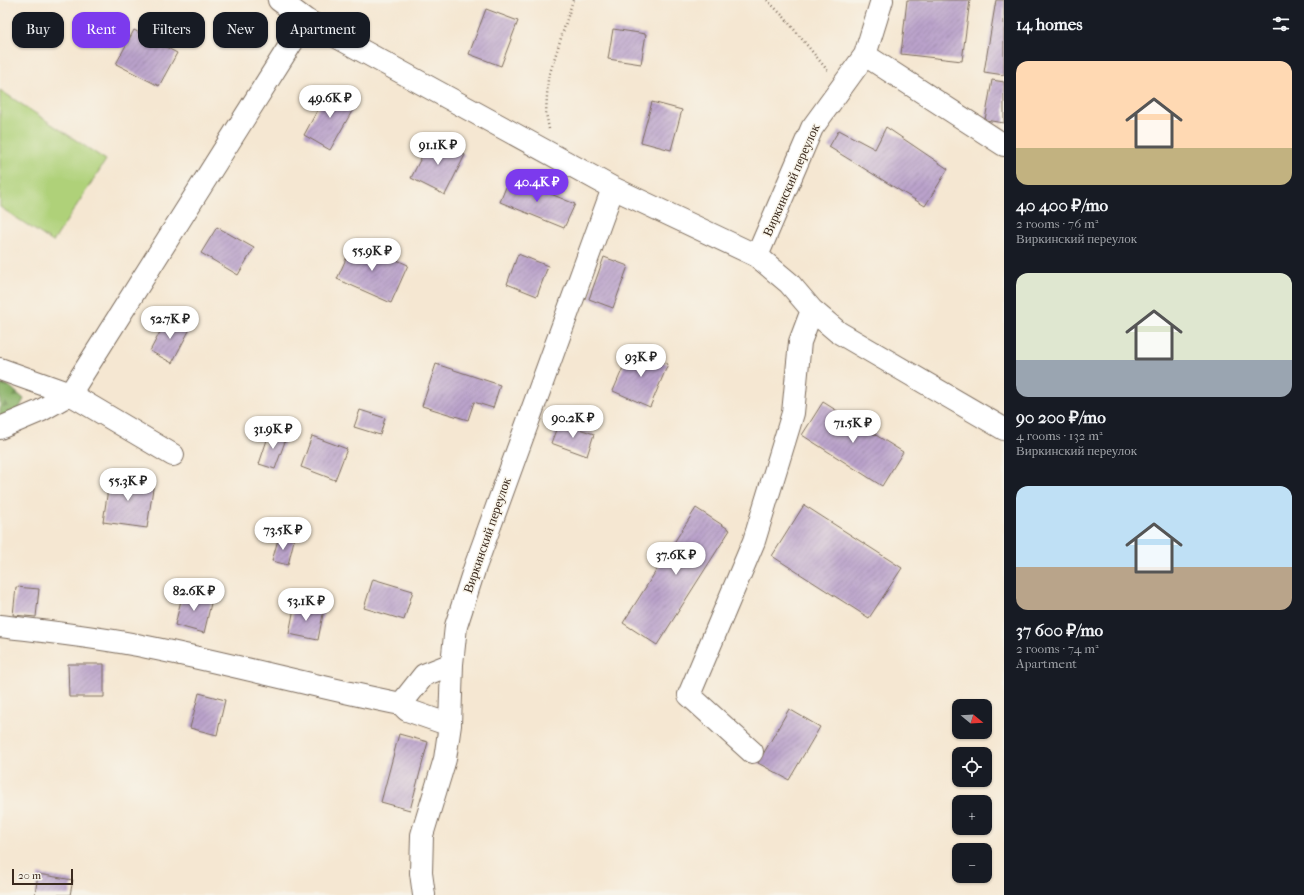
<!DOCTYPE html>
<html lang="en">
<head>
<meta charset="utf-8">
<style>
  body { margin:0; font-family:"IM FELL French Canon",serif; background:#242831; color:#f1f3f6; height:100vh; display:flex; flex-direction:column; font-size:15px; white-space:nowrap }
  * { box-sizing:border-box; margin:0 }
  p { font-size:13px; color:#9ea1a6 }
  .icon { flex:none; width:22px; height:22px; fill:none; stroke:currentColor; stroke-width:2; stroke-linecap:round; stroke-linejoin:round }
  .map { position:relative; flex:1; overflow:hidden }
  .side { display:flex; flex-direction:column; background:#171b24; width:300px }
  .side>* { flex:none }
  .hud { position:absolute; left:12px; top:12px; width:380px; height:36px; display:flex; gap:8px }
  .needle { width:26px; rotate:108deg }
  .fabs { position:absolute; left:952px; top:699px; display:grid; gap:8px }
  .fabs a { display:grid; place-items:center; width:40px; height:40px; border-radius:8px; background:#171b24; box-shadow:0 1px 3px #0004; font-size:20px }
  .scale { position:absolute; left:12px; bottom:10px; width:61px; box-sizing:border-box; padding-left:4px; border:2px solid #3b2a1e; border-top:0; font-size:11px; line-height:14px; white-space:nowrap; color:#3b2a1e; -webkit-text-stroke:3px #f7f3e8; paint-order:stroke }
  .price { position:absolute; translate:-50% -34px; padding:0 9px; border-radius:14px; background:#fff; color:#222; font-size:13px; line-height:26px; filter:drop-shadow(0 1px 2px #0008) }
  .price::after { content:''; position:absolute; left:50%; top:24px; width:12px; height:9px; margin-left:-6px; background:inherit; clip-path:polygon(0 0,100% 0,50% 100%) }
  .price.selected { background:#7c3aed; color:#fff }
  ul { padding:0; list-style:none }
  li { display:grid; align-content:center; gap:8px; height:212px; padding:0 12px }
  li span { display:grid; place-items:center; height:124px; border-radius:12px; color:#555 }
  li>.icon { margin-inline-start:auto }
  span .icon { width:72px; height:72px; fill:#fffc; stroke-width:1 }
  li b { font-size:17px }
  h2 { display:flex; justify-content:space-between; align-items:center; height:48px; padding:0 12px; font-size:17px }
  .tag { padding:0 14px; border-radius:12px; background:#171b24; box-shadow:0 1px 3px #0004; font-size:14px; line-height:36px }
  .tag.selected { background:#7c3aed; color:#fff }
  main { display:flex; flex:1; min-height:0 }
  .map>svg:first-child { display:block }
  .forest { fill:url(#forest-firs); stroke:#636e44 }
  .green { fill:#afd179; stroke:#757e4c }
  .building { fill:url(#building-hatch) }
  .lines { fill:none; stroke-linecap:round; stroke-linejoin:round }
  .minor-casing { stroke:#7c6c5d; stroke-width:24 }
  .path { stroke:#7c6c5d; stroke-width:2.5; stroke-dasharray:1 3; stroke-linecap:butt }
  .minor { stroke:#fff; stroke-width:22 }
  .labels { text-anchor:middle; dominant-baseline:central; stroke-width:3; stroke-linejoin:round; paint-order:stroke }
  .street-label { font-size:13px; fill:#3b2a1e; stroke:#f7f3e8 }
</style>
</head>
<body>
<main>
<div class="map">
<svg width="1004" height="895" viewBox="0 0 1004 895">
  <defs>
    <pattern id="forest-firs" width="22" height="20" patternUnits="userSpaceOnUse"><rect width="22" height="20" fill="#8bb369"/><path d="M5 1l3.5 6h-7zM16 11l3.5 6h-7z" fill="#739256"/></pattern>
    <pattern id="building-hatch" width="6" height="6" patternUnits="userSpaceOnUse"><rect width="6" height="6" fill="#baa2cb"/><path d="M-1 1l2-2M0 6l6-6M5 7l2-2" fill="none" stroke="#9884a4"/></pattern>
  </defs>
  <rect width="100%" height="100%" fill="#f7f3e8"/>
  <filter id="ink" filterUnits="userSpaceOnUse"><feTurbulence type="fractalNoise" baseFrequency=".025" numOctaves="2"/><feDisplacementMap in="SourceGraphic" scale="8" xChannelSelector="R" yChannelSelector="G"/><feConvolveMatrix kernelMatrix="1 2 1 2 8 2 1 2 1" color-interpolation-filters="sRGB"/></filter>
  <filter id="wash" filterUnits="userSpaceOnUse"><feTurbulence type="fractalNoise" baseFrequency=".012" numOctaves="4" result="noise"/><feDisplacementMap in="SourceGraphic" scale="16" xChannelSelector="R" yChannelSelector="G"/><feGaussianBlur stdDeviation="0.9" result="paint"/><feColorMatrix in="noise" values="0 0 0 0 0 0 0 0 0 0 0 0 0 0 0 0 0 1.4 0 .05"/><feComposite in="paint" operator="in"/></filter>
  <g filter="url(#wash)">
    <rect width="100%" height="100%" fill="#f5e7d2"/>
    <path class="forest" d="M0 383 9 386 24 399 16 415 0 426Z"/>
    <path class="green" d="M0 90 106 160 53 242 0 207Z"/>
    <g id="blocks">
      <path class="building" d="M907 0H970L962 61 901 54Z
        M996 0H1004V75L984 72Z
        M486 9 518 21 501 66 469 54Z
        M613 29 646 34 641 64 608 59Z
        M134 30 177 53 159 86 116 64Z
        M992 80 1004 82V123L985 120Z
        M329 89 356 104 330 150 304 135Z
        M652 102 682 110 671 150 641 142Z
        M886 127 948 169 925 206 829 147 839 130 875 149Z
        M431 138 465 155 445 195 411 178Z
        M510 177 575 204 564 228 500 202Z
        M217 227 254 248 238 275 201 253Z
        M354 241 408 265 391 303 337 279Z
        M518 254 548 266 537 296 507 284Z
        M604 257 628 266 613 308 589 299Z
        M168 317 190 329 172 363 150 351Z
        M631 349 668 364 650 407 613 391Z
        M436 364 500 385 493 408 474 402 468 420 422 406Z
        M823 402 903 452 882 486 802 435Z
        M360 410 385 418 380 435 354 427Z
        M559 422 594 434 587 456 551 443Z
        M270 431 287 436 275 469 259 464Z
        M312 436 347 449 335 480 301 467Z
        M110 476 154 482 147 528 103 522Z
        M804 505 902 568 869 618 772 556Z
        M696 508 730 530 657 645 623 623Z
        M279 536 294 540 288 565 272 561Z
        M373 579 413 591 404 620 364 608Z
        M16 587 39 589 36 617 13 615Z
        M183 592 212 599 204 633 175 625Z
        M295 603 324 609 318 640 289 634Z
        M68 664H104V697H69Z
        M199 693 225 700 217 735 190 728Z
        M789 709 820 727 789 780 758 763Z
        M399 734 428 742 410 810 381 802Z
        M38 874 73 880 70 895H35Z"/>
    </g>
  </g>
  <g filter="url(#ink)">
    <use href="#blocks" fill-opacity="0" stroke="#7c6c5d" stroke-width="1"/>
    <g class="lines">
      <g class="minor-casing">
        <path id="minor" d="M279 0 306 20 613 188 757 256 789 283 812 310 838 332 1004 429
          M865 55 1004 145
          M757 256 812 128 865 55 882 0
          M0 369 70 394 306 20
          M0 428 40 411 70 394 173 455
          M0 626C49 632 98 637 147 647 232 664 316 687 401 704L407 710 450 725
          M401 704 424 675 452 664
          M752 752 689 695 754 541 793 413 800 342 812 310
          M424 895 421 873 422 835 445 759 450 725 452 664 456 626 475 567 613 188"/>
      </g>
      <path class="path" d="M767 0 784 17 828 71
        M549 129 546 113 548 79 573 0"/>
      <use href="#minor" class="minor"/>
    </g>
  </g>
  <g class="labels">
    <g class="street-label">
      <text transform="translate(791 180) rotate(-66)">Виркинский переулок</text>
      <text transform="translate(487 535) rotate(-71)">Виркинский переулок</text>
    </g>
  </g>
</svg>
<div class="fabs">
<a><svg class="needle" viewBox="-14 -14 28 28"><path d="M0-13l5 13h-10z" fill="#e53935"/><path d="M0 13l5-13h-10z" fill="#9ea1a6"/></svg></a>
<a><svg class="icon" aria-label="locate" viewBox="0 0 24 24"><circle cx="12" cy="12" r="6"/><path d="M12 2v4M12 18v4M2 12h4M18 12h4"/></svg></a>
<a>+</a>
<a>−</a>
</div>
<div class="scale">20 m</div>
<b class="price" style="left:330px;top:119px">49.6K ₽</b>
<b class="price" style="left:438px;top:166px">91.1K ₽</b>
<b class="price selected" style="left:537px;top:203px">40.4K ₽</b>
<b class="price" style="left:372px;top:272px">55.9K ₽</b>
<b class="price" style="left:170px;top:340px">52.7K ₽</b>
<b class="price" style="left:641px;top:378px">93K ₽</b>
<b class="price" style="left:573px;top:439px">90.2K ₽</b>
<b class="price" style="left:853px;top:444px">71.5K ₽</b>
<b class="price" style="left:273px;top:450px">31.9K ₽</b>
<b class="price" style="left:128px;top:502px">55.3K ₽</b>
<b class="price" style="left:283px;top:551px">73.5K ₽</b>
<b class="price" style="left:676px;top:576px">37.6K ₽</b>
<b class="price" style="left:194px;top:612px">82.6K ₽</b>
<b class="price" style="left:306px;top:622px">53.1K ₽</b>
<div class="hud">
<a class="tag">Buy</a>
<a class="tag selected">Rent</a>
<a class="tag">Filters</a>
<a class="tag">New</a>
<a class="tag">Apartment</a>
</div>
</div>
<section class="side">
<h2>14 homes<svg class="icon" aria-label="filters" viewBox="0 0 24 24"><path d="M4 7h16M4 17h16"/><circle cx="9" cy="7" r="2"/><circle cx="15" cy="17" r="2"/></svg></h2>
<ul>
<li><span style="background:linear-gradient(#ffd9b3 70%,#c2b280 0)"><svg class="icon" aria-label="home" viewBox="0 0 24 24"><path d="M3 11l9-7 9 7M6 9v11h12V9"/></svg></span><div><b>40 400 ₽/mo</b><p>2 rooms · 76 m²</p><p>Виркинский переулок</p></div></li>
<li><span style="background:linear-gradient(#dfe7d0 70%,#9aa5b1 0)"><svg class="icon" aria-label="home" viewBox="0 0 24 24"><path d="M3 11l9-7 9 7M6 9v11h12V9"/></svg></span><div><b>90 200 ₽/mo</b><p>4 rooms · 132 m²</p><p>Виркинский переулок</p></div></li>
<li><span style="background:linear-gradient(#bfe0f5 65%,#b9a48a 0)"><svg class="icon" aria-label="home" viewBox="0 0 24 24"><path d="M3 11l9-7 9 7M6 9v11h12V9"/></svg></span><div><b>37 600 ₽/mo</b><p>2 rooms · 74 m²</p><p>Apartment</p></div></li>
</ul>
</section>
</main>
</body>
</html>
